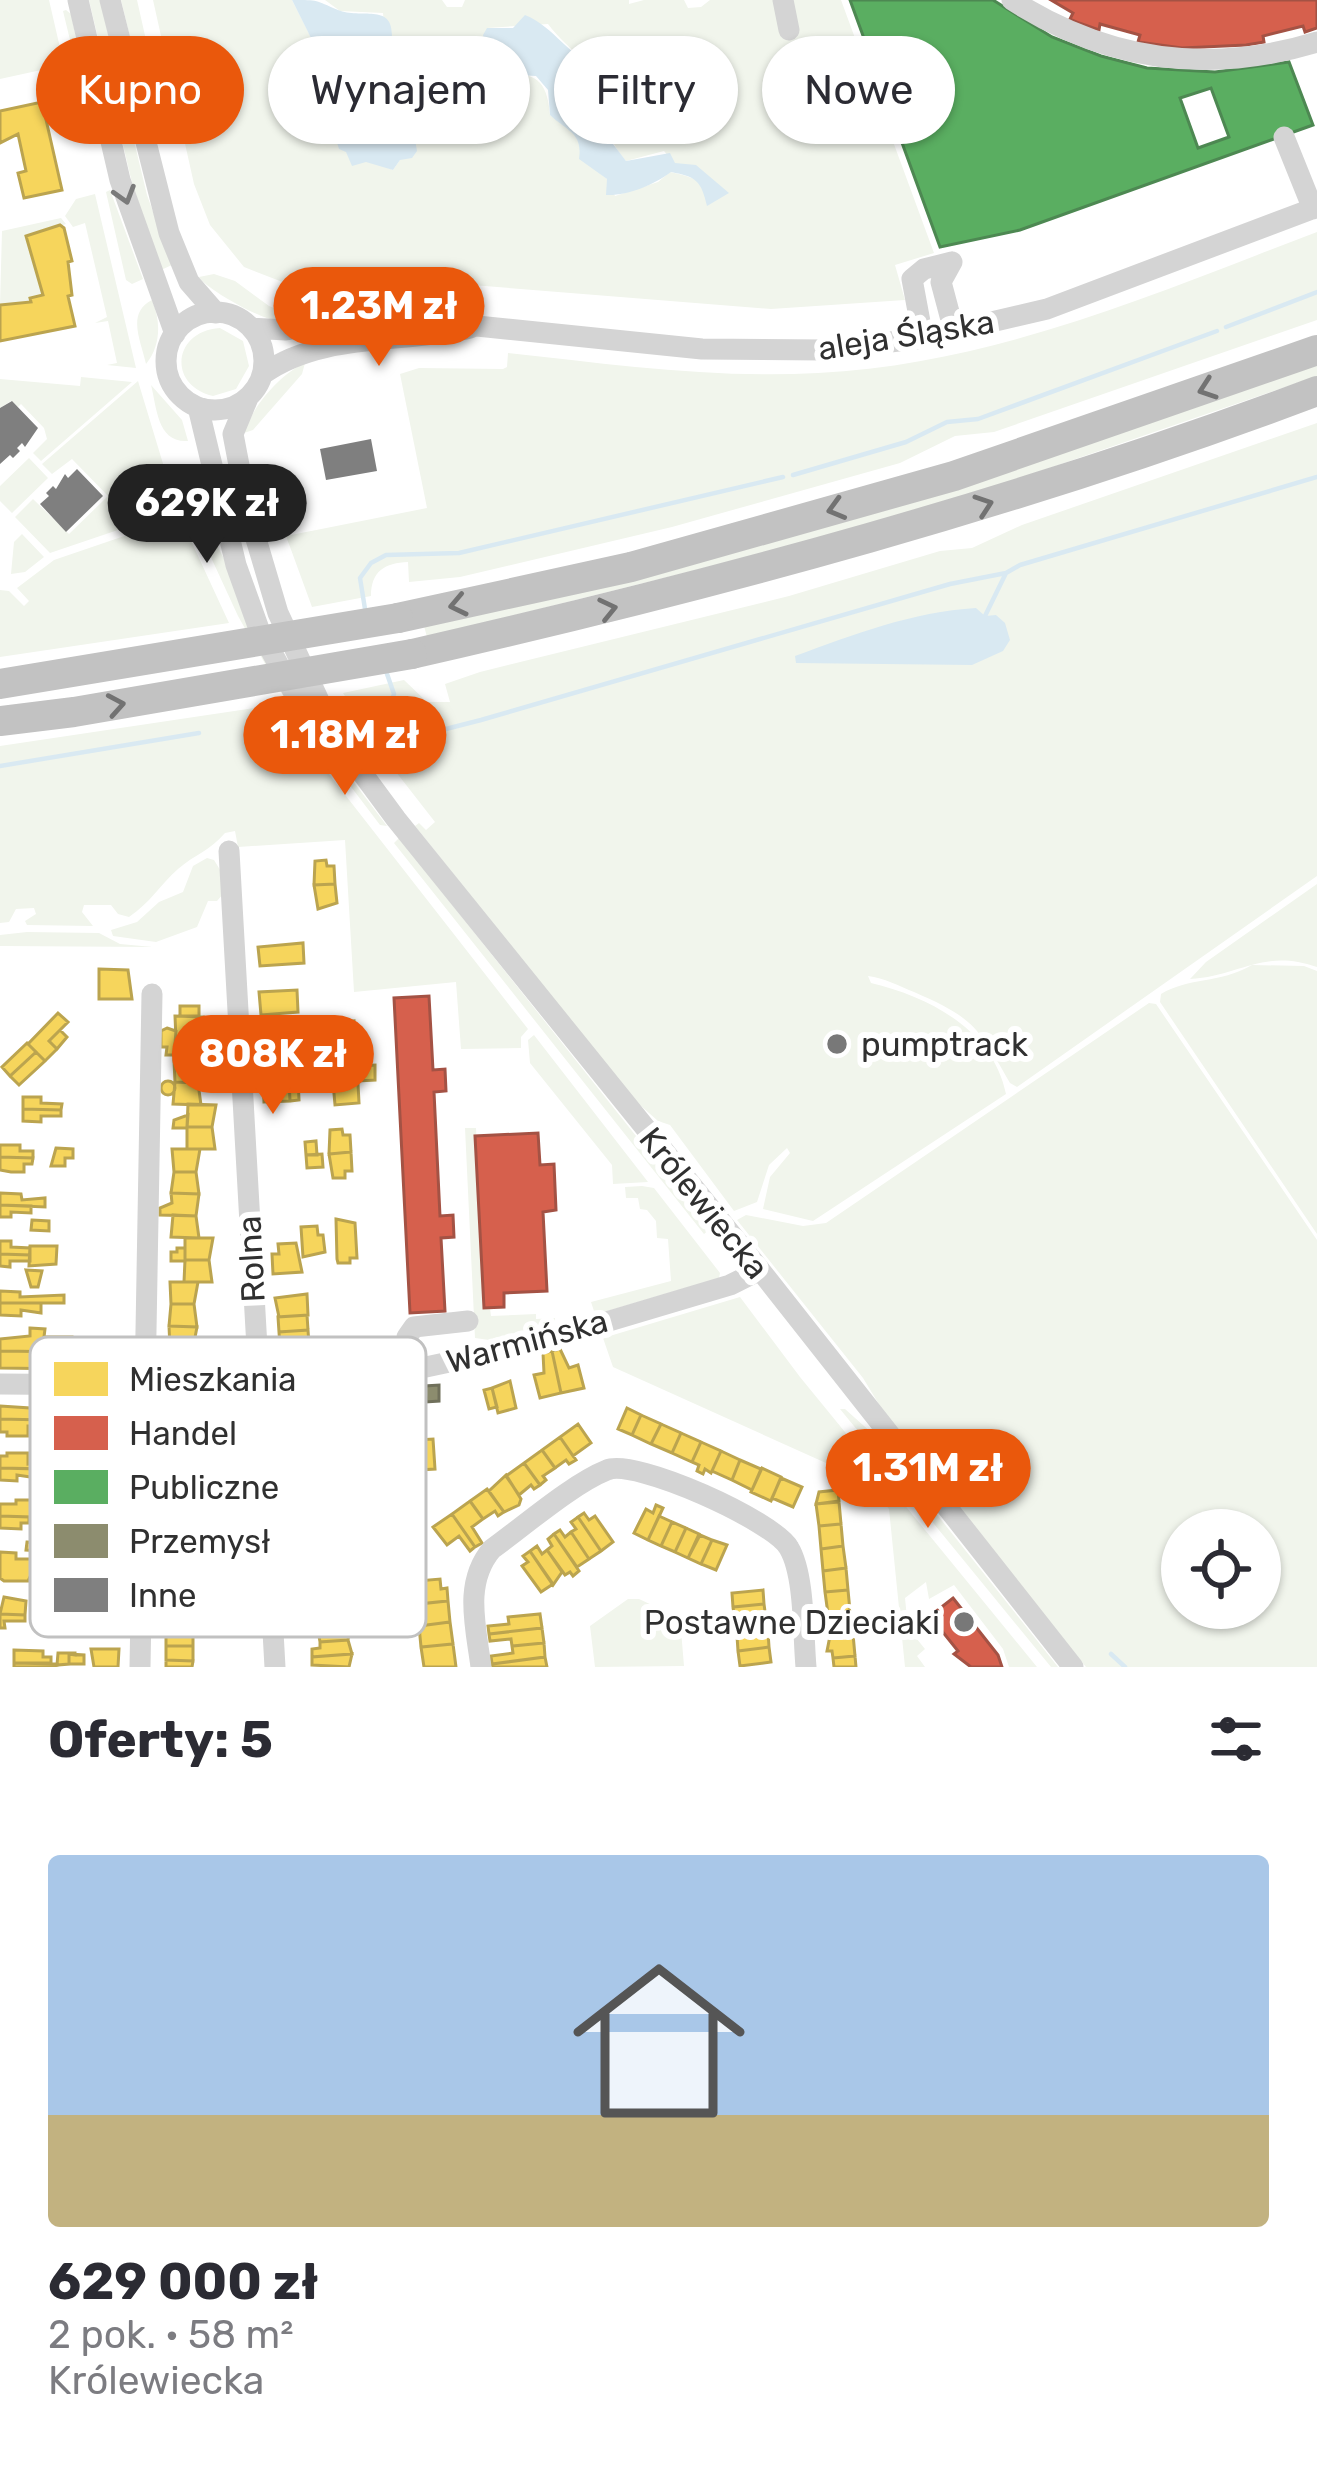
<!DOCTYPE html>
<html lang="pl">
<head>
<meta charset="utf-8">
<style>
  body { margin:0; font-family:Rubik,sans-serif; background:#f2f2f3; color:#2b2b33; height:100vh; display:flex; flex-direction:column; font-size:45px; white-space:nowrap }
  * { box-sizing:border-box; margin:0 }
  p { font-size:39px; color:#7c7c81 }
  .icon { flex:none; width:66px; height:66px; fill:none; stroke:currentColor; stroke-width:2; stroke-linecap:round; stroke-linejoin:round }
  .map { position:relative; height:1667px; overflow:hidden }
  .panel { display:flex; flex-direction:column; background:#fff; flex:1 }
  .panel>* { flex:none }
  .banner { position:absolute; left:36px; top:36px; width:1245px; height:108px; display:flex; gap:24px }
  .tools { position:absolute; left:1161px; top:1509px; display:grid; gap:24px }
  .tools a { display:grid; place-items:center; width:120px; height:120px; border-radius:50%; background:#fff; box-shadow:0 3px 9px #0004; font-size:60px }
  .price { position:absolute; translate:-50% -102px; padding:0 27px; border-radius:42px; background:#ea580c; color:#fff; font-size:39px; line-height:78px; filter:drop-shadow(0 3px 6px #0008) }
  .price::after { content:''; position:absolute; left:50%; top:72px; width:36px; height:27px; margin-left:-18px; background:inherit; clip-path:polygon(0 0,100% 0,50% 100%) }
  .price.on { background:#222; color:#fff }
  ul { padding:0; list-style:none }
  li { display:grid; align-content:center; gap:24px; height:636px; padding:0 48px }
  li span { display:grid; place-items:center; height:372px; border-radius:12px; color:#555 }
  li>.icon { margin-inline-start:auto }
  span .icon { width:216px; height:216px; fill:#fffc; stroke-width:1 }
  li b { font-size:51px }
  h2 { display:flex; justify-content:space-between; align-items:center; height:144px; padding:0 48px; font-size:51px }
  .chip { padding:0 42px; border-radius:54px; background:#fff; box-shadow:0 3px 9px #0004; font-size:42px; line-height:108px }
  .chip.on { background:#ea580c; color:#fff }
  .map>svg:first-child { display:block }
  .green { fill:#f1f5ec; fill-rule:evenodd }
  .water { fill:#d9e9f2 }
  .homes { fill:#f6d55c; stroke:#bba44f; stroke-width:3 }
  .shops { fill:#d6604d; stroke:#a45244; stroke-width:3 }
  .public { fill:#5aae61; stroke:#4d8852; stroke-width:3; fill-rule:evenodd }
  .industry { fill:#8c8c6e; stroke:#70705b; stroke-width:3 }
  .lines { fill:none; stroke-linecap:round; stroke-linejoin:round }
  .stream { stroke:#d9e9f2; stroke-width:4.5 }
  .building { fill:#7f7f7f }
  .minor { stroke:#d4d4d4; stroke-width:21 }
  .highway { stroke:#c2c2c2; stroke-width:30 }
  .highway-bridge { stroke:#c2c2c2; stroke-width:30 }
  .oneway { stroke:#7a7a7a }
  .oneway2 { stroke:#727272 }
  .poi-dot { fill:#787878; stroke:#fff; stroke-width:4.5 }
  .labels { text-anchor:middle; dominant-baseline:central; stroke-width:12; stroke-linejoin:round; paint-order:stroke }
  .street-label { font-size:33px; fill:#303030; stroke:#fff }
  .poi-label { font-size:33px; fill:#303030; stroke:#fff; text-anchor:start }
  .key { fill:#fff; stroke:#c1c1c1; stroke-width:3 }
  .key-label { font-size:33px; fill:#303030 }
</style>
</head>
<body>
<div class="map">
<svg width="1317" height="1667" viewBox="0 0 1317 1667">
  <rect width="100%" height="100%" fill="#fff"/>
  <path class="green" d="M0 0H49L64 65 0 79Z
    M89 0H100L147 195 172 265 161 270 132 183Z
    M121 0H137L155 80 147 87 138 69Z
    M153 0H292L334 83 346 152 393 170 415 138 371 78 375 66 387 56 383 13 340 11 325 0H442L447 7H462L465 0H629V4L644 0H684L688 8 701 7 710 0H841L934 253 895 265 905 300 771 309 434 282 298 288 244 267 210 225 194 184ZM548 24C558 38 572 48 582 61 603 89 598 130 626 161L664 151 675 164 728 193C707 185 692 176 670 172L658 182 615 196 607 179 591 166 576 133 550 115C546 69 529 77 489 69L487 28Z
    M66 10 71 14 90 105 86 106 63 11Z
    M110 190 143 279 132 284 126 280 106 192Z
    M95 194 136 368 107 365 117 363 108 321 95 323 107 317 85 223 73 227 65 216 76 199Z
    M61 218 66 224 27 237 43 295 30 298 31 302 0 305 2 231Z
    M1317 232V320L994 432 955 436 900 463 672 527 460 577 409 582 408 562C385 563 371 571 371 596L312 607 286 536 427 508 400 374 419 368 503 369 507 367 508 353C610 364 714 379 818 373 994 364 1154 294 1317 232Z
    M214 274 235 281 269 306 296 317C289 318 283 320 276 320 262 320 206 289 199 277Z
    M152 300C161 321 161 346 146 364 141 341 126 313 152 300Z
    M220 328 243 341 249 366 236 389 213 396C167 385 173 331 220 328Z
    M305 363 302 374 253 430 244 433C252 407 280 374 305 363Z
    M1317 364V376L994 487 836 535 427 637 424 626Z
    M81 377 132 382 41 461 33 453 47 439 44 428 21 404 18 407 11 401 0 408V379L80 386Z
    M138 381 177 510 50 553 15 517 33 499 69 534 108 496 72 459 52 474 42 464Z
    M151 385 182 420 188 441C157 443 157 408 151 385Z
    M1317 423V876L1017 1087 1010 1083C978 1027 974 1018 914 992 899 986 884 978 868 976L871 983C930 997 993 1030 1006 1094L813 1221 763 1209 770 1177 790 1153 787 1148 769 1165 757 1202 734 1211 670 1125 658 1121 632 1098 415 826 419 823 426 830 435 822 382 754 343 693 404 680 427 702H450L445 684 480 672 789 596 940 551 972 548 1022 525Z
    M29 458 48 478 12 513 0 501V486Z
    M204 511 210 532 312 727 387 826 380 825 286 701 238 616 191 514Z
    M180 517 229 623 0 657V590L9 591 24 606 29 601 17 588 54 560Z
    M22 534 44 557 25 572 11 574 14 542Z
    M275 705 528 1029 521 1037V1048L461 1049 456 982 354 992 345 840 238 847 235 831 225 833C211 850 194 855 178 869 160 885 150 903 129 917L118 914 111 905H84L82 912 93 926 27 925 25 921 36 914 34 908 16 909 9 922 0 923V746Z
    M399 838 710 1229 704 1234 394 843Z
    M207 858 214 860 222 873 223 894 217 901H208L197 927 156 942 113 936 111 930 137 922 159 902 183 892 193 866Z
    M1317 884V967C1263 948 1240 976 1190 979L1206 962Z
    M27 932 99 933 120 944 153 947 0 946V935Z
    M1252 965 1304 966 1317 971V1234L1160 1002 1161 994C1189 977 1219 984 1252 965Z
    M1149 1003 1156 1004 1317 1240V1667H1086L897 1434 863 1378 737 1220 746 1215 803 1226 826 1223ZM1182 1530H1260V1608H1182Z
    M534 1035 648 1182 613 1184 612 1165 530 1063 528 1040Z
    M465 1128H476L484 1308H490L491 1316 536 1314V1319L555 1318V1323L489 1340 475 1338Z
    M642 1186 654 1188 720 1273 719 1278 604 1312 594 1311 591 1302 671 1281 668 1239 657 1238 656 1221 647 1210 640 1209 638 1198H626L625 1187Z
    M740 1297 800 1377 1037 1667H1009L1003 1649 954 1585 929 1599 926 1582 905 1598 908 1628 925 1649 917 1656 925 1667H905L889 1509 866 1481 613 1367 603 1338Z
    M840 1409H845L873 1434 1058 1667H1051Z
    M628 1599H639L680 1618 684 1666 595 1667 590 1626Z"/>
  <path class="water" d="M292 0C320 0 314 0 338 10 363 20 398 0 391 45 389 60 375 64 372 78L415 139 417 151 412 158 400 160 393 170 366 162 352 166 346 152 339 149 325 105 333 91 332 80Z
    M525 15C556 28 568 57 600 68L619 119 610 140 626 161 670 153 675 163 696 165 729 193 707 206C701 180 696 177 671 172 654 185 627 196 606 195L607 179 579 159C583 133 567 131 550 115L548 90 536 76 518 75 500 79 489 69 483 35 487 28H513Z
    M976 608 985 616 996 615 1005 623 1010 640 1003 651 972 665 796 663 795 656C855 634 912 612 976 608Z"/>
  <path class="homes" d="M42 102 62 190 24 198 18 173 26 171 18 134 0 143V111Z
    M60 225 64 228 72 261 68 262 72 295 68 296 75 326 0 341V305L31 302 30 298 43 295 26 236Z
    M326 860 327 866H334L335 884 314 885 315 861Z
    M335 884 337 903 318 909 314 885Z
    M303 943 304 963 260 966 258 947Z
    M99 969 128 970 132 999H99Z
    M297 990 298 1012 261 1015 259 992Z
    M180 1006H199V1016H180Z
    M58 1013 68 1022 49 1041 57 1049 45 1061 28 1044Z
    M175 1016 203 1017 199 1039H176Z
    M354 1021V1034L342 1035V1022Z
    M167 1028 176 1031 174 1055H166L167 1047H161V1031Z
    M60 1030 67 1037 57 1049 49 1041Z
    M296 1034 294 1058 263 1060 262 1049H275L273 1036Z
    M176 1039H199L202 1061 174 1060Z
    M27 1043 36 1052 10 1076 2 1067Z
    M346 1044 347 1062 316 1065 315 1046Z
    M36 1052 45 1061 19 1085 10 1076Z
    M174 1060 202 1061 198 1083 175 1082Z
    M357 1065 359 1103 335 1105 333 1082 321 1083 320 1067Z
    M375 1065V1080L358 1081 357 1066Z
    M298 1078 299 1100 290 1101 289 1079Z
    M289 1079 290 1101 264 1102 263 1080Z
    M161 1088a7 7 0 1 1 14 0a7 7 0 1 1-14 0Z
    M175 1082 198 1083 201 1105 173 1104Z
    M23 1097H41V1103L62 1104 61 1110 23 1109Z
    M188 1104 216 1105 212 1127H187Z
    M23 1109 61 1110V1116H41V1122L23 1121Z
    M188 1115 187 1128H173L174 1120Z
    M187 1127H212L215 1149H187Z
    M342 1129 343 1135H350L351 1152 329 1154 330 1130Z
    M316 1141 317 1155H306L305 1142Z
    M0 1145H20V1151H33V1158L0 1157Z
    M56 1148 73 1149V1158H65V1166H51Z
    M172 1149H200L196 1172H174Z
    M351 1152 352 1171H345V1178H333L329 1154Z
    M322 1154 323 1167 307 1168 306 1155Z
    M0 1157 33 1158 32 1164H24V1172H11L0 1170Z
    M174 1172H196L199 1194 171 1193Z
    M0 1193 21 1194 22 1200 45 1198V1207L0 1205Z
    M171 1193 199 1194 196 1216 160 1215V1208L172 1203Z
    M0 1205 31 1206V1213L11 1212V1217H0Z
    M173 1215 196 1216 199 1238 171 1237Z
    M336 1219 355 1223 357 1258H350V1263H338L337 1259Z
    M32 1220 49 1221V1231L31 1230Z
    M317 1226 318 1235H323L325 1252 303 1257 301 1227Z
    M185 1238H213L209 1260H185Z
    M0 1241H11V1247L30 1248V1255L0 1254Z
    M296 1243 302 1272 273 1274 272 1254H279L278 1244Z
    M30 1246H57L56 1264 29 1266Z
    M177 1248H185V1261H171V1252H177Z
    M0 1254 30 1255V1261H10V1267L0 1266Z
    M185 1260H209L212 1282H184Z
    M26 1270 42 1271 38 1287H31Z
    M170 1282H198L194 1304H171Z
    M0 1291 20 1292V1297L64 1295V1303H0Z
    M307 1294 308 1315 279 1317 275 1298Z
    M0 1303H41V1313L21 1310V1316L0 1315Z
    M171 1304H194L197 1327 169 1326Z
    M307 1315 308 1330 279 1332 278 1317Z
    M169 1326 197 1327 193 1348H170Z
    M30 1328 45 1329 44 1337H72V1352L0 1351V1339L30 1336Z
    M308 1330 310 1360 290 1361 285 1347H280L279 1332Z
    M560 1349 569 1368 578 1365 584 1388 561 1393 552 1351Z
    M0 1351 72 1352 71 1369 0 1368Z
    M552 1351 561 1393 540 1398 534 1375 544 1373 543 1353Z
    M510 1381 516 1408 498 1413 492 1388Z
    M492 1388 497 1407 489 1409 484 1390Z
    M0 1406 45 1409V1420L0 1419Z
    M627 1408 641 1415 632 1435 618 1429Z
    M641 1415 661 1424 651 1444 632 1435Z
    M0 1419 45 1420V1426H28V1436H7V1432H0Z
    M578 1424 591 1443 573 1456 560 1437Z
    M661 1424 681 1433 672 1453 651 1444Z
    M681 1433 701 1442 692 1462 672 1453Z
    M560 1437 576 1460 569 1464 566 1460 555 1468 542 1450Z
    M433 1439 435 1469 402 1471 400 1441Z
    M701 1442 721 1451 711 1473 705 1469 703 1474 697 1471 699 1465 692 1462Z
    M542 1450 555 1468 543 1476 546 1480 540 1485 524 1463Z
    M721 1451 740 1460 732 1480 712 1471Z
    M7 1453H28V1464L51 1462V1469L0 1468V1456H7Z
    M740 1460 761 1469 752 1490 732 1480Z
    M524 1463 540 1485 534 1489 531 1485 519 1495 506 1476Z
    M0 1468 37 1469V1478L17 1475V1481L0 1480Z
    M762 1468 781 1477 771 1501 751 1492Z
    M506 1475 521 1499 519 1505 504 1512 489 1491Z
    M781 1478 802 1487 793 1507 772 1498Z
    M487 1489 504 1512 498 1516 495 1511 483 1519 470 1501Z
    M838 1490 839 1501 816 1504 819 1492Z
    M16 1500H33V1517L0 1516V1504H16Z
    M470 1501 483 1519 472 1527 482 1543 475 1547 452 1514Z
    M839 1502 841 1524 819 1526 816 1504Z
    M656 1505 663 1508 648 1540 634 1533 646 1509 653 1513Z
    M584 1513 589 1520 595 1516 613 1542 601 1551 578 1517Z
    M452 1514 475 1547 470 1551 459 1536 447 1545 433 1527Z
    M0 1516 29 1517V1523H21V1529L0 1528Z
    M659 1516 672 1522 661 1546 648 1540Z
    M578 1517 601 1551 589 1559 571 1532 576 1529 571 1522Z
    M672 1522 686 1528 675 1552 661 1546Z
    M841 1524 843 1546 821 1549 819 1526Z
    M686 1528 699 1534 688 1558 675 1552Z
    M560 1530 565 1537 571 1532 589 1559 577 1567 554 1534Z
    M554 1534 579 1571 573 1576 570 1572 565 1575 547 1550 552 1546 548 1539Z
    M700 1535 712 1540 701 1564 688 1558Z
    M712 1540 727 1545 716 1570 701 1564Z
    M27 1542 43 1543 42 1551 26 1550Z
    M537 1546 542 1554 547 1550 562 1572 553 1585 530 1551Z
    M843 1546 846 1568 823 1571 821 1549Z
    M530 1551 553 1584 541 1592 522 1566 528 1562 523 1556Z
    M0 1552 16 1553V1559H31V1567H44V1575H31L28 1581H4L0 1578Z
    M846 1568 848 1590 825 1592 823 1571Z
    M440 1579 441 1589 447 1588 448 1601 419 1604 417 1581Z
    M763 1590 764 1604 733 1607 732 1593Z
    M848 1590 850 1611 828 1614 825 1592Z
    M4 1597 26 1601 25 1615 0 1614Z
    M448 1601 450 1622 419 1626 417 1604Z
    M764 1604 766 1619 735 1622 733 1607Z
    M850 1611 853 1634 830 1636 829 1629 824 1630 828 1614Z
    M0 1614 25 1615V1621H4L5 1628H0Z
    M540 1614 542 1628 489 1634 488 1626 509 1624 508 1617Z
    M766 1619 768 1632 737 1636 735 1622Z
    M450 1622 453 1644 421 1647 419 1626Z
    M350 1626 348 1640 320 1642 319 1636H311L310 1628Z
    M542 1628 544 1643 512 1646 511 1639 490 1641 489 1634Z
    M166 1631 193 1632V1646H166Z
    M768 1632 769 1647 738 1651 737 1636Z
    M853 1634 855 1656 833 1658 832 1651H827L830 1636Z
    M348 1640 352 1654 312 1657V1649L320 1648V1642Z
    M544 1643 545 1657 492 1664 491 1656 513 1653 512 1646Z
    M453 1644 456 1667H424L421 1647Z
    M166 1646H193V1661L166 1660Z
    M769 1647 771 1662 740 1666 738 1651Z
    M91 1649H119L118 1667H94Z
    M14 1650 43 1651V1657H51V1663H14Z
    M58 1653H75V1655L69 1654V1664L57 1665Z
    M69 1654 84 1655V1664H69Z
    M352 1654 349 1667 312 1665V1657Z
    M855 1656 856 1667H834L833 1658Z
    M545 1657 547 1667H493L492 1664Z
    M166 1660 193 1661 192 1667H166Z
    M14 1663 57 1664V1667H14Z"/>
  <path class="shops" d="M1051 0H1317V28L1305 32 1303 26 1263 36 1264 42 1246 45 1182 48 1138 42 1140 35 1100 24 1099 30 1079 23 1070 19 1073 13Z
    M429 996 433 1070 445 1069 446 1091 434 1092 440 1216 453 1215 454 1237 441 1238 445 1311 410 1313 394 998Z
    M538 1133 540 1165 554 1164 556 1210 543 1212 547 1291 504 1293V1307L484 1308 475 1136Z
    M953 1598 998 1655 1002 1667H971L954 1654 958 1651 942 1631 938 1634 933 1627 937 1624 930 1616Z"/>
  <path class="public" d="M850 0H993L1052 37 1101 56 1147 68 1215 72 1289 62 1313 125 1020 230 940 247ZM1211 88 1229 137 1198 148 1180 98Z"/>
  <path class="industry" d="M439 1385V1401L426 1402 425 1386Z"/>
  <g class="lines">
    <path class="stream" d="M1226 327 1317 292
      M793 475 906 442 947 422 978 419 1217 331
      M365 609 360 578 371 563 386 555 459 553 783 477
      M985 616 1006 573
      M386 671 394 694 390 704
      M379 703 390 704 442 730 481 720 950 584 1006 573 1020 565 1317 477
      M0 766 199 733
      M1111 1654 1125 1667"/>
  </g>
  <path class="building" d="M12 401 38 428 25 447 22 443 17 448 20 451 13 458 10 455 0 464V408Z
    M371 439 377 471 326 480 320 449Z
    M77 469 103 496 66 532 40 504 49 496 46 493 53 486 56 489 65 474 68 478Z"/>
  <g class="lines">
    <path class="minor" d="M78 0 120 180 175 334
      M110 0 169 233 189 282 216 313
      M783 0 789 30
      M1012 0C1107 61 1209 75 1317 42
      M1284 137 1313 209
      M952 262 941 282 954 331
      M166 361a49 49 0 1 1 98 0a49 49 0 1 1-98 0Z
      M251 328 286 330 367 316 425 312 477 326 702 349 825 350 923 338 1047 309 1317 207
      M923 338 912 279 924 269 952 262
      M263 374C322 332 402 344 470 328
      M248 398 233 434 248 512 278 613 328 720
      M198 407 236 565 259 629 294 693 337 739 396 819 760 1270 1073 1667
      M229 851 275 1667
      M412 1370 407 1337 414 1327 468 1321
      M0 1384 257 1386 412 1370 510 1349 596 1325 730 1285 760 1270
      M140 1667 152 994
      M481 1667C476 1627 463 1583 492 1549 524 1526 572 1484 607 1470 635 1458 774 1521 789 1548 805 1575 803 1635 806 1667"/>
    <path class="highway" d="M398 618 631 567 954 476 1317 350
      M412 654C719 584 1022 502 1317 391"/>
    <path class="highway-bridge" d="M0 684 398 618
      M0 721 74 712 412 654"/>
  </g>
  <defs><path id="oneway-chevron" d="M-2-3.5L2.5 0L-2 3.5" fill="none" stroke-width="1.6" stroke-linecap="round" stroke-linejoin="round" transform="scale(3)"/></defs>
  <use class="oneway" href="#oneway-chevron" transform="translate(125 195) rotate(73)"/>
  <g class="oneway2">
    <use href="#oneway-chevron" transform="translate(1207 389) rotate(161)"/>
    <use href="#oneway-chevron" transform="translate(984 505) rotate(-19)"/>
    <use href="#oneway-chevron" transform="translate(836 509) rotate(164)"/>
    <use href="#oneway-chevron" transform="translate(458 605) rotate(168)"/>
    <use href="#oneway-chevron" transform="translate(608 609) rotate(-13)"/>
    <use href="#oneway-chevron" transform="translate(116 705) rotate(-10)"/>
  </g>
  <g class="poi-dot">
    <circle cx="837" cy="1044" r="12"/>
    <circle cx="964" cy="1622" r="12"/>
  </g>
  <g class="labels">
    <g class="street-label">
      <text transform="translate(906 335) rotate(-9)">aleja Śląska</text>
      <text transform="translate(704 1203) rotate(51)">Królewiecka</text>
      <text transform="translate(251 1259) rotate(-93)">Rolna</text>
      <text transform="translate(527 1341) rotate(-15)">Warmińska</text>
    </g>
    <g class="poi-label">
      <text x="861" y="1044">pumptrack</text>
      <text x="940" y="1622" text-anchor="end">Postawne Dzieciaki</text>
    </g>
  </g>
  <rect x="30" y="1337" width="396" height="300" rx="18" class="key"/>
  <rect x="54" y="1362" width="54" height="34" fill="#f6d55c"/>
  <rect x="54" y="1416" width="54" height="34" fill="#d6604d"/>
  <rect x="54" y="1470" width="54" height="34" fill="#5aae61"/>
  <rect x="54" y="1524" width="54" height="34" fill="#8c8c6e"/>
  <rect x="54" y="1578" width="54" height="34" fill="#7f7f7f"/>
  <g class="key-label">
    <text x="129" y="1391">Mieszkania</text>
    <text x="129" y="1445">Handel</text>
    <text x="129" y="1499">Publiczne</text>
    <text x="129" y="1553">Przemysł</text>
    <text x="129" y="1607">Inne</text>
  </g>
</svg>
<div class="tools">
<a><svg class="icon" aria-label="locate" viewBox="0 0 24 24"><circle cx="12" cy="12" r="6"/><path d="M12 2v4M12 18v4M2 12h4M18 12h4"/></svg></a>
</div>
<b class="price" style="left:379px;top:369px">1.23M zł</b>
<b class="price on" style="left:207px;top:566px">629K zł</b>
<b class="price" style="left:345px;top:798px">1.18M zł</b>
<b class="price" style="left:273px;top:1117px">808K zł</b>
<b class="price" style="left:928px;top:1531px">1.31M zł</b>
<div class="banner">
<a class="chip on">Kupno</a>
<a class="chip">Wynajem</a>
<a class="chip">Filtry</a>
<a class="chip">Nowe</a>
</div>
</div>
<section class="panel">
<h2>Oferty: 5<svg class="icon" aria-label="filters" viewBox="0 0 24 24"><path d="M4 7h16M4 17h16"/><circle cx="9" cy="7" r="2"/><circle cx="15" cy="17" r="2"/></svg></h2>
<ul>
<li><span style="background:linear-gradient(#a9c7e8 70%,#c2b280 0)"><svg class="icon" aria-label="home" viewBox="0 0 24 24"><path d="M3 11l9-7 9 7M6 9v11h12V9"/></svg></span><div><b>629 000 zł</b><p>2 pok. · 58 m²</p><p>Królewiecka</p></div></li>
</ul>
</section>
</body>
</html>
